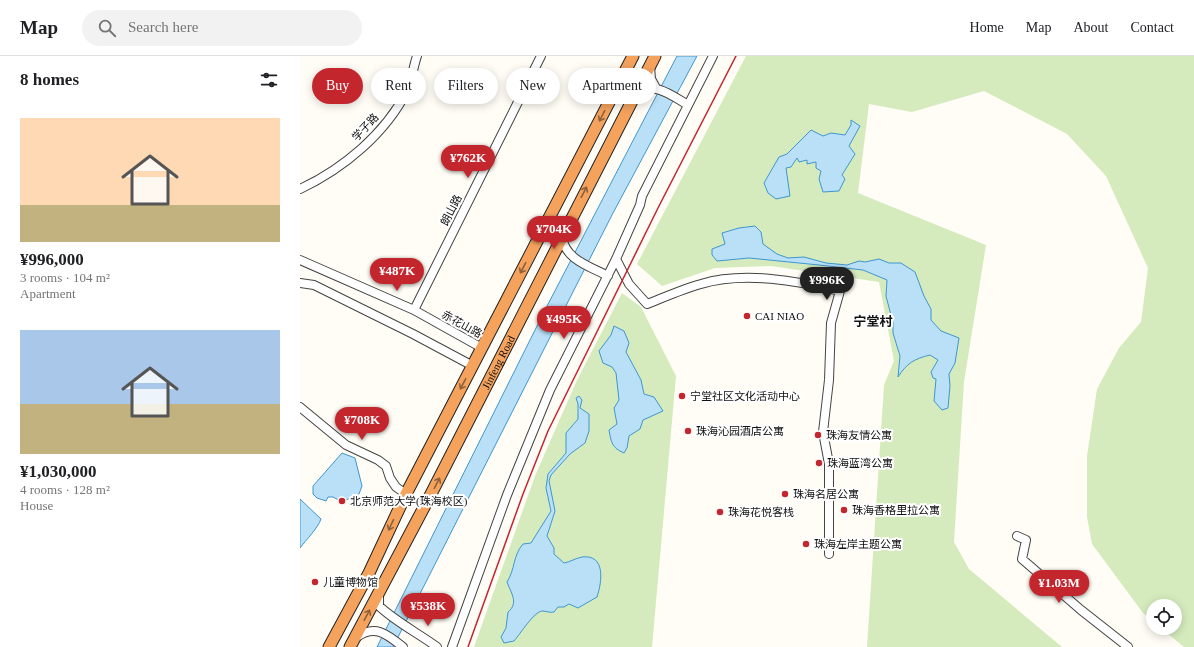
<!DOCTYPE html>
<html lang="en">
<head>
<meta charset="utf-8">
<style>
  body { margin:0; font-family:"Times New Roman","Noto Sans SC",serif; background:#f2f2f2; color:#202124; height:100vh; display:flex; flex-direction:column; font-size:15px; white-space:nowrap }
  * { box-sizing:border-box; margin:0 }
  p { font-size:13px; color:#757577 }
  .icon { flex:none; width:22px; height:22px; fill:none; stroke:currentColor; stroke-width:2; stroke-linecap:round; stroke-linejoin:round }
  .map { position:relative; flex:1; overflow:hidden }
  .panel { display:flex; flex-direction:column; background:#fff; width:300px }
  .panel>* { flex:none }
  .top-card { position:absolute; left:12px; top:12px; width:380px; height:36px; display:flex; gap:8px }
  .controls { position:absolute; left:846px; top:543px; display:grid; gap:8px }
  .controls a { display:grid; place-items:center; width:36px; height:36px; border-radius:50%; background:#fff; box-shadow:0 2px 10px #0003; font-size:20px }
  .price { position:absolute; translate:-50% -34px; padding:0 9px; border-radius:14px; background:#c4262e; color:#fff; font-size:13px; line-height:26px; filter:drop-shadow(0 1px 2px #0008) }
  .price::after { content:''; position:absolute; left:50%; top:24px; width:12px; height:9px; margin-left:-6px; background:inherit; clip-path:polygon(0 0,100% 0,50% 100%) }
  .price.active { background:#222; color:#fff }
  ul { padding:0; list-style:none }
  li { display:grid; align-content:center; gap:8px; height:212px; padding:0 20px }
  li span { display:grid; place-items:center; height:124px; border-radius:0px; color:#555 }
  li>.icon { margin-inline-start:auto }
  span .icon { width:72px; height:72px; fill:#fffc; stroke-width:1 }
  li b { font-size:17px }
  h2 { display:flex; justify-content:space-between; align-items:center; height:48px; padding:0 20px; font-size:17px }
  .tag { padding:0 14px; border-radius:18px; background:#fff; box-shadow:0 2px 10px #0003; font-size:14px; line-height:36px }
  .tag.active { background:#c4262e; color:#fff }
  header { display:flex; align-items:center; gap:24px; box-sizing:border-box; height:56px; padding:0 20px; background:#fff; border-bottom:1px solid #e0e0e0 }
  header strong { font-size:19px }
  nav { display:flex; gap:22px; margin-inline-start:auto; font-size:14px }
  .search { width:280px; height:36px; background:#f2f2f2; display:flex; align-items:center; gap:10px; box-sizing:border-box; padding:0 14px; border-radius:22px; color:#757577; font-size:15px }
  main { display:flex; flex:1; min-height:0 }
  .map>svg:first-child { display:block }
  .green { fill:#d5ebbd }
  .water { fill:#b9e0f7; stroke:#3f96cf }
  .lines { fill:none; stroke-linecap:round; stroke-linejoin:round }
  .minor-casing { stroke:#444; stroke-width:10 }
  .highway-casing { stroke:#222; stroke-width:13 }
  .minor { stroke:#fff; stroke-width:8 }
  .highway { stroke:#f5a25d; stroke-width:11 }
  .rail { stroke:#c4262e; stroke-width:1.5 }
  .oneway { stroke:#8e613b }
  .poi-dot { fill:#c4262e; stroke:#fff; stroke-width:1.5 }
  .labels { text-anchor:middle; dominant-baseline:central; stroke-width:4; stroke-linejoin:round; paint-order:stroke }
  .street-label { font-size:11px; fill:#111; stroke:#fff }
  .poi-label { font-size:11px; fill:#111; stroke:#fff; text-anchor:start }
  .quarter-label { font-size:13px; font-weight:bold; fill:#111; stroke:#fff }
</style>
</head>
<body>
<header>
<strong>Map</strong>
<div class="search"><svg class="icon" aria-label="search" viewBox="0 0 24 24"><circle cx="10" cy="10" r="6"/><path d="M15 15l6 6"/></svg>Search here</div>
<nav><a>Home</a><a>Map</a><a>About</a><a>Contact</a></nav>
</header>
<main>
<section class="panel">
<h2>8 homes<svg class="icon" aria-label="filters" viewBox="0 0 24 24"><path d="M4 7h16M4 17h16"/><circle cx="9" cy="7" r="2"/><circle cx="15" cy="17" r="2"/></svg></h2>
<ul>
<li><span style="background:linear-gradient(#ffd9b3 70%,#c2b280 0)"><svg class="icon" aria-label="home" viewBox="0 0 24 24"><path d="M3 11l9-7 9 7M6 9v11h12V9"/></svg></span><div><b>¥996,000</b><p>3 rooms · 104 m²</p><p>Apartment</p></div></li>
<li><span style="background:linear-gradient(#a9c7e8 60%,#c2b280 0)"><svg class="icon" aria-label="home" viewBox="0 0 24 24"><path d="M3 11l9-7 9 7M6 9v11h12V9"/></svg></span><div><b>¥1,030,000</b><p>4 rooms · 128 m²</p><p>House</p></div></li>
</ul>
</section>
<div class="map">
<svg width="894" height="591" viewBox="0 0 894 591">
  <rect width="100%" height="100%" fill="#fffdf5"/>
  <path class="green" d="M446 0H894V591H884L861 572H875V550H853V565L843 557 792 488 787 461V400L797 333 819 292 841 266 848 212 806 120 767 78 684 35 612 56 569 48 558 137 686 189 664 326 654 486 669 513 762 591H567L584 329 594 305 579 226 471 210 415 212 362 230 337 208Z
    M322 237 341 251 376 320 352 591H174L235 420 277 324Z"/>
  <path class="water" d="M377 0H397L313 157 93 591H77L245 254Z
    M551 64 560 70 549 90 555 98 542 119 545 123 539 135 523 136 519 123 521 115 516 112V106L507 108V104L499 106 497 102 491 111 486 112 490 140 476 143 468 137 464 127 479 101 487 98 511 74 523 80 531 77 545 79 551 69Z
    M455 170 461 176 463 188 477 198 488 202 504 201 526 207 547 209 559 205 565 206 579 203 589 207H601L615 216 624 240 631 253V264L641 275 659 282 655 307 649 318 650 330 648 352 642 354 634 345 636 323 633 322 631 316 638 304 630 299C614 303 607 307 598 321L600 300 593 277V267L586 240 587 224 563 214 519 209 449 202 417 205 412 199V193L425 188 422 177 439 172Z
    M314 270 324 275 329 287 326 296 341 324 344 338 354 341 363 355 343 364 340 373 329 380 327 392 324 397C312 392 311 386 309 374L317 368 314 352 319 344 316 317 312 311 303 307 299 295 311 279Z
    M279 340 282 344 280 352 289 358V375L285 387 270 398 251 419 249 425 255 455 247 480 254 492V498L264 507C270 506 276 502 282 501 306 498 302 526 297 541L278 552 269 548 264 551H258L254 556C250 557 246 555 242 555 234 556 220 578 214 585L204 587 201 581 206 572 208 556C219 547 211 537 207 526 215 514 213 499 223 488L231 487 251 455 246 432 248 418 266 397V377L278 363V348L276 342Z
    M42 397 55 402 62 430 59 438 42 446 33 441H28L26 445 17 442 13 438V430Z
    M0 443 21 463C18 472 6 484 0 492Z"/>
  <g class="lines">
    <g class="minor-casing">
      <path id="minor" d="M350 10 351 23 356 32
        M335 37C354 25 371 39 388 49
        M0 133C43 113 85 78 107 35 112 25 113 11 117 0
        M262 180C264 203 289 210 308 220
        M316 203 329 228 347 248C365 241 383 233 401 228 444 215 498 225 540 235L531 267 529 324 523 376 529 408V498
        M0 204 114 254 182 292
        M0 227 14 229 113 278 173 310
        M114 254 241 0
        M0 351 46 389 78 404 86 410 90 422 96 431 106 438
        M717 480 726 484 722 503 781 554 828 591
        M79 538V550C96 566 118 577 137 591
        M57 581C75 568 87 578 103 591
        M152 591 207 439 250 334 316 203 340 149 342 140 413 0"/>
    </g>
    <g class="highway-casing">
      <g id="highway">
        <path d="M29 591 69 517 106 438 333 0"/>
        <path id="s1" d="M50 591 131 438 355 0"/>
      </g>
    </g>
    <use href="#minor" class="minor"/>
    <use href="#highway" class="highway"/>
    <path class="rail" d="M168 591 223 438 248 375 358 152 436 0"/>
  </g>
  <defs><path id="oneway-shaft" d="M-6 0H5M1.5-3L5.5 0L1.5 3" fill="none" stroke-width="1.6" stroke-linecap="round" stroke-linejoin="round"/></defs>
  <g class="oneway">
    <use href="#oneway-shaft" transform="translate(302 60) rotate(117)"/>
    <use href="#oneway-shaft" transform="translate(284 136) rotate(-63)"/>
    <use href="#oneway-shaft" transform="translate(223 212) rotate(117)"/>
    <use href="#oneway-shaft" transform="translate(163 328) rotate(118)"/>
    <use href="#oneway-shaft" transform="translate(137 427) rotate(-63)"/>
    <use href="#oneway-shaft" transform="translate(91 469) rotate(115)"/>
    <use href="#oneway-shaft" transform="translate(67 559) rotate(-62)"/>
  </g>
  <g class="poi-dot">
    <circle cx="447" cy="260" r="4"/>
    <circle cx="382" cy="340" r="4"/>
    <circle cx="388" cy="375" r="4"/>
    <circle cx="518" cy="379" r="4"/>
    <circle cx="519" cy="407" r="4"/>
    <circle cx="485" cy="438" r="4"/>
    <circle cx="42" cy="445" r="4"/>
    <circle cx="544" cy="454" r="4"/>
    <circle cx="420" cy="456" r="4"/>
    <circle cx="506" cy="488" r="4"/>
    <circle cx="15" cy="526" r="4"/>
  </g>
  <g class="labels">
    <g class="street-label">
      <text transform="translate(65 71) rotate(-47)">学子路</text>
      <text transform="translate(151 154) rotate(-63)">朗山路</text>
      <text transform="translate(162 268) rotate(29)">赤花山路</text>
      <text stroke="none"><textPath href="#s1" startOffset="321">Jinfeng Road</textPath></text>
    </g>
    <g class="poi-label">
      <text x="455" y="260">CAI NIAO</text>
      <text x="390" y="340">宁堂社区文化活动中心</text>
      <text x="396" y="375">珠海沁园酒店公寓</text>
      <text x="526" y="379">珠海友情公寓</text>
      <text x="527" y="407">珠海蓝湾公寓</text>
      <text x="493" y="438">珠海名居公寓</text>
      <text x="50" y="445">北京师范大学(珠海校区)</text>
      <text x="552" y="454">珠海香格里拉公寓</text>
      <text x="428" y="456">珠海花悦客栈</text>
      <text x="514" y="488">珠海左岸主题公寓</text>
      <text x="23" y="526">儿童博物馆</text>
    </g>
    <g class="quarter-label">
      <text x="573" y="265">宁堂村</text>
    </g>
  </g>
</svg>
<div class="controls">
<a><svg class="icon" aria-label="locate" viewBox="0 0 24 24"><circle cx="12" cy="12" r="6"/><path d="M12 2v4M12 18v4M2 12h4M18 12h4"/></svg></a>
</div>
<b class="price" style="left:168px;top:123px">¥762K</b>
<b class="price" style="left:254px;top:194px">¥704K</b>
<b class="price" style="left:97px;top:236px">¥487K</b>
<b class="price active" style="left:527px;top:245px">¥996K</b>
<b class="price" style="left:264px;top:284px">¥495K</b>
<b class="price" style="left:62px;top:385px">¥708K</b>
<b class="price" style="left:759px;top:548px">¥1.03M</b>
<b class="price" style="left:128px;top:571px">¥538K</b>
<div class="top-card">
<a class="tag active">Buy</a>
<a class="tag">Rent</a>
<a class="tag">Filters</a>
<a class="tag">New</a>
<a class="tag">Apartment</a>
</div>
</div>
</main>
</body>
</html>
